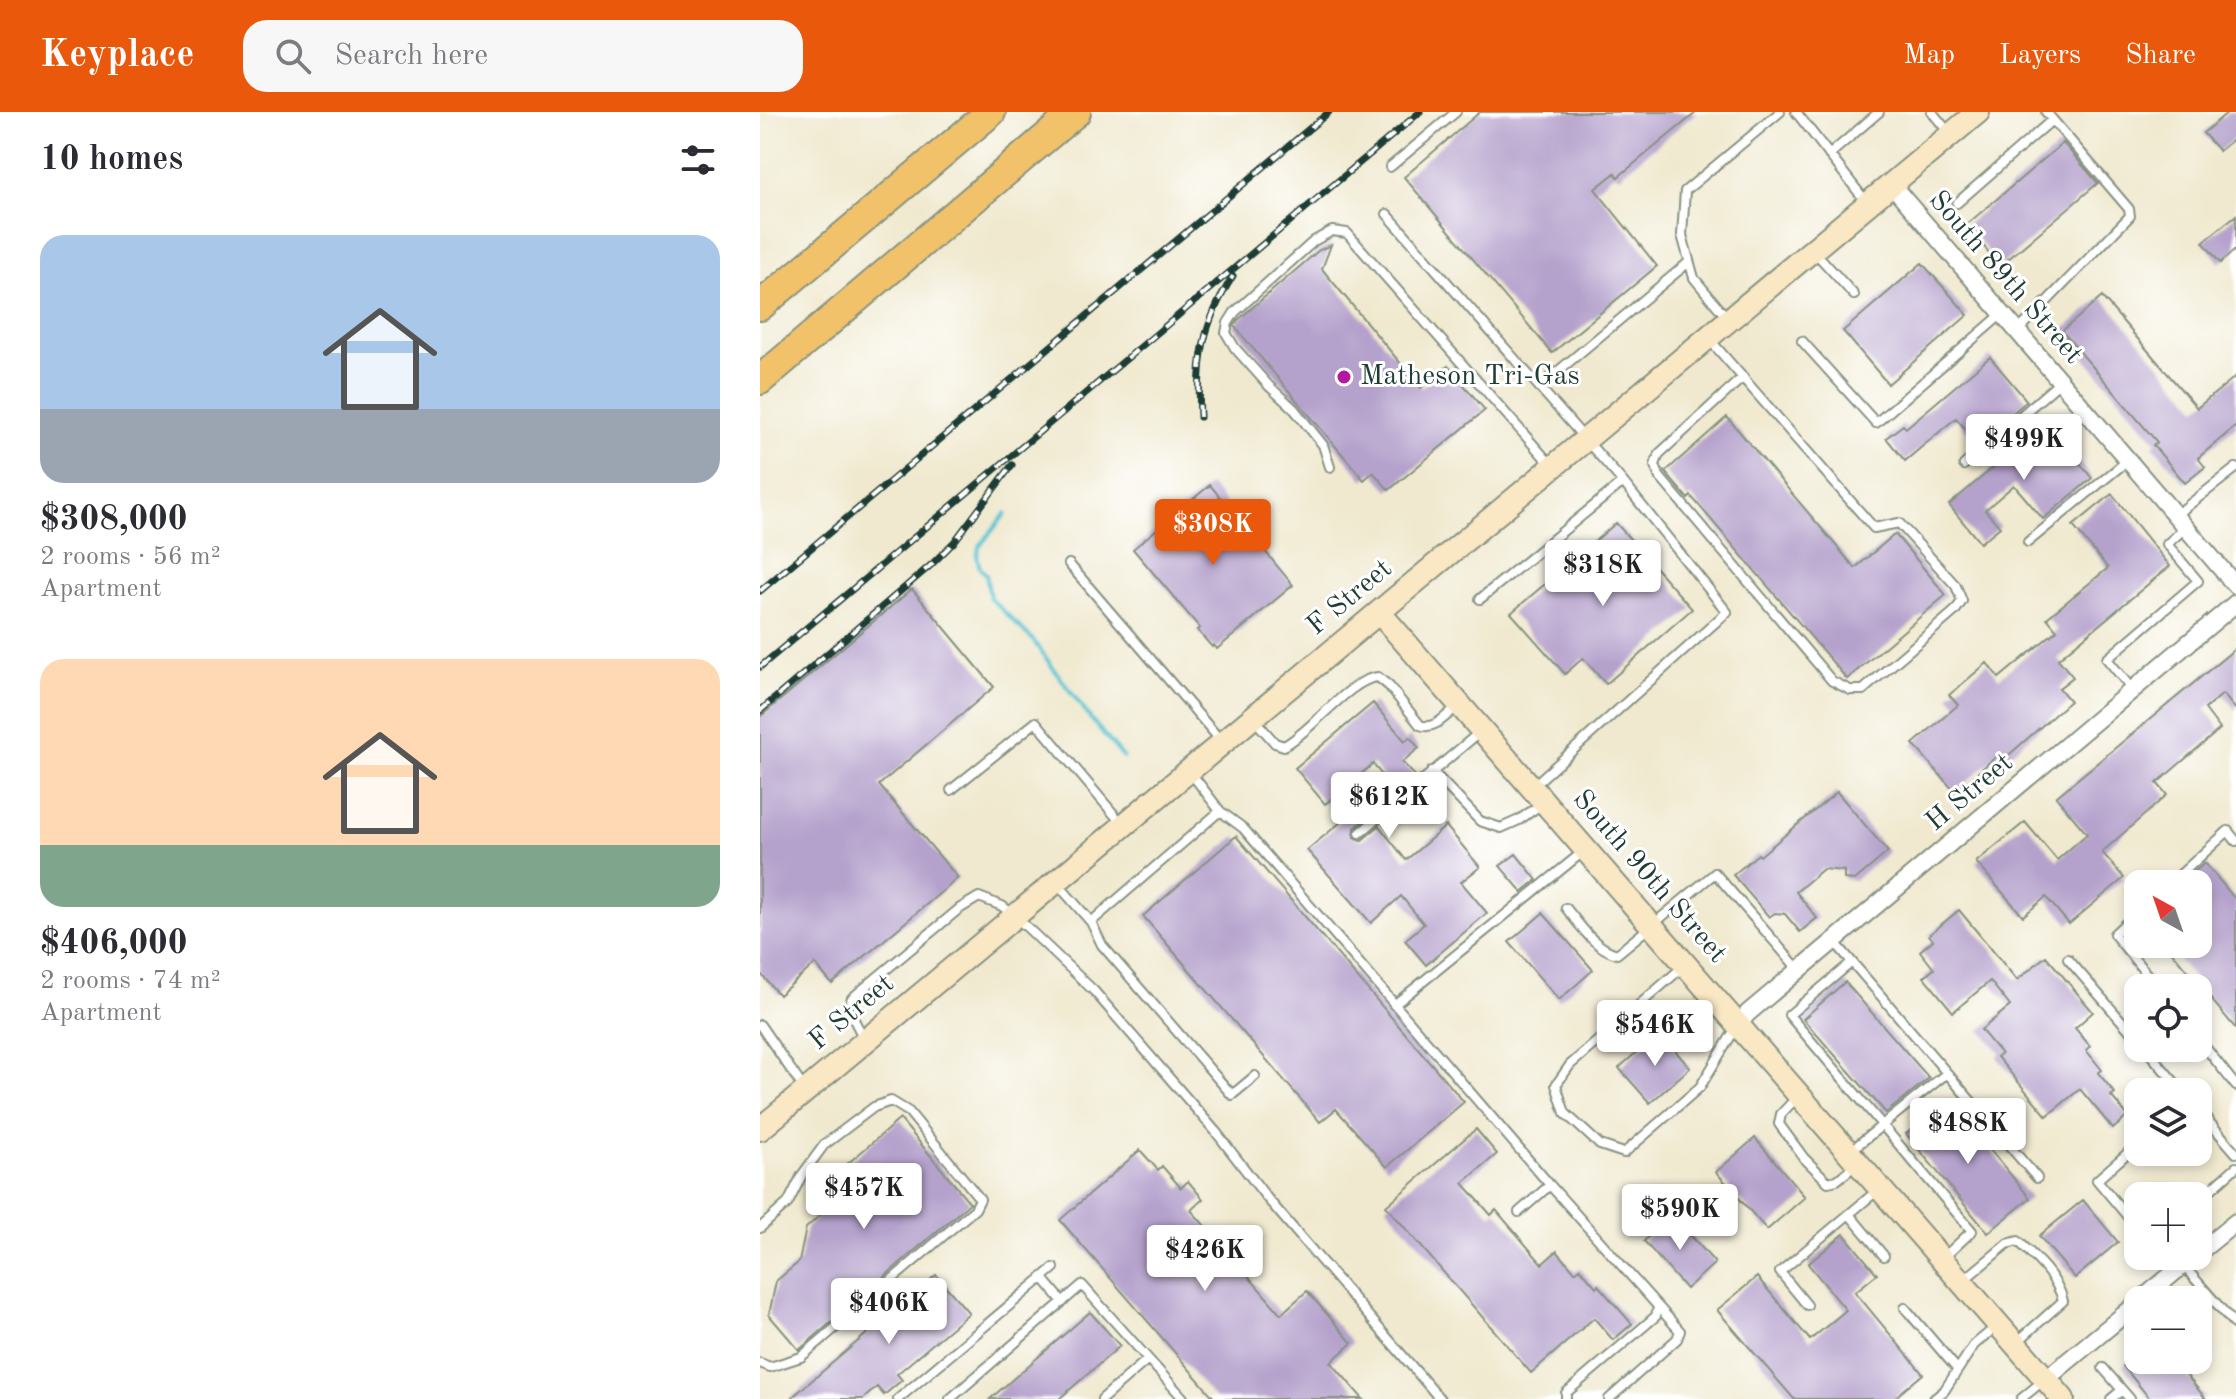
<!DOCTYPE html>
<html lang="en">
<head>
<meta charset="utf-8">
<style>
  body { margin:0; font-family:"Old Standard TT",serif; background:#f7f7f7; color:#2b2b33; height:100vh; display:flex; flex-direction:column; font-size:30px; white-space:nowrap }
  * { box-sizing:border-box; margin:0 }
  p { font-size:26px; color:#7c7c81 }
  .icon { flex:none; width:44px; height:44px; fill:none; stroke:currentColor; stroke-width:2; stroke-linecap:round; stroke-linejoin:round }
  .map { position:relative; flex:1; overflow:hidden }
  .sheet { display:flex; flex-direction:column; background:#fff; width:760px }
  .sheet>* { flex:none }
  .needle { width:52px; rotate:320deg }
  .fabs { position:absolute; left:1364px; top:758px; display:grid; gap:16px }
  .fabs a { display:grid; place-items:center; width:88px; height:88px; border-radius:16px; background:#fff; box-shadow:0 4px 12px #0003; font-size:40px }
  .price { position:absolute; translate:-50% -68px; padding:0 18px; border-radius:8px; background:#fff; color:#222; font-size:26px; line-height:52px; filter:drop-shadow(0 2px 4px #0008) }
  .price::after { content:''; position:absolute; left:50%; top:48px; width:24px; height:18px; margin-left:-12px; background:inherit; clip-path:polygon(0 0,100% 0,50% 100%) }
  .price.active { background:#ea580c; color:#fff }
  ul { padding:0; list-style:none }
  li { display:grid; align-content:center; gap:16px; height:424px; padding:0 40px }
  li span { display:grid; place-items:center; height:248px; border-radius:24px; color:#555 }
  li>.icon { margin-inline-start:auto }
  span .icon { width:144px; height:144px; fill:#fffc; stroke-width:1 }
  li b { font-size:34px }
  h2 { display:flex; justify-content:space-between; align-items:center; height:96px; padding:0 40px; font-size:34px }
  header { display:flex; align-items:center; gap:48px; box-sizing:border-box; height:112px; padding:0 40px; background:#ea580c; color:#fff }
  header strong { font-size:38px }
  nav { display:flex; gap:44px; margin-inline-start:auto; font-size:28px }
  .search { width:560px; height:72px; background:#f7f7f7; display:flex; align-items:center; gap:20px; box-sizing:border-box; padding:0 28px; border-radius:24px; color:#7c7c81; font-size:30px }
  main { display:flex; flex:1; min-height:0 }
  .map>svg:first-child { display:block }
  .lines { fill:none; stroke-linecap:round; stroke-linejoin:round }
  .stream { stroke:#57c2d1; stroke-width:4 }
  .building { fill:#b5a2cc }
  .lane-casing { stroke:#889382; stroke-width:12 }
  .street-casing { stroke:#889382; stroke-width:20 }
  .secondary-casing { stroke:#889382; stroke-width:26 }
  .highway-casing { stroke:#889382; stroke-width:32 }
  .lane { stroke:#fff; stroke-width:8 }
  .street { stroke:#fff; stroke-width:16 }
  .secondary { stroke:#fae7c3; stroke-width:22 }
  .highway { stroke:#f2c26a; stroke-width:28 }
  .rail-casing { stroke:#1f3d34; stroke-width:7 }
  .rail { stroke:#fff; stroke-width:4; stroke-dasharray:12; stroke-linecap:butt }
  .poi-dot { fill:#b5179e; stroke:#fff; stroke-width:3 }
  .labels { text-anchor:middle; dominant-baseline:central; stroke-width:6; stroke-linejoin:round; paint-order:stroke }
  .street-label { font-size:28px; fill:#1f3d34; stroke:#fff }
  .poi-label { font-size:28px; fill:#1f3d34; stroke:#fff; text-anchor:start }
</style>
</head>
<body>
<header>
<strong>Keyplace</strong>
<div class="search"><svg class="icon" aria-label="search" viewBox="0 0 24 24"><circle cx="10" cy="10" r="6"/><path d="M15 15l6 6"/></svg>Search here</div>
<nav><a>Map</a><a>Layers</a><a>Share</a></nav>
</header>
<main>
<section class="sheet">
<h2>10 homes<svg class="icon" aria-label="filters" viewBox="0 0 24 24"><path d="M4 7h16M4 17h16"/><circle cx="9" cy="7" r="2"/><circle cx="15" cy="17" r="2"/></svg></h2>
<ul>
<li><span style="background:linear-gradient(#a9c7e8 70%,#9aa5b1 0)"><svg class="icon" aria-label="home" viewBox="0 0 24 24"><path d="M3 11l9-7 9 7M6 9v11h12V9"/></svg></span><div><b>$308,000</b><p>2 rooms · 56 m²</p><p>Apartment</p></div></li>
<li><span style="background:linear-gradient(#ffd9b3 75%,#7fa58c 0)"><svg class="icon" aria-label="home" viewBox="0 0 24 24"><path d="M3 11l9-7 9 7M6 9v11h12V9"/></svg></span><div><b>$406,000</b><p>2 rooms · 74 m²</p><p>Apartment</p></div></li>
</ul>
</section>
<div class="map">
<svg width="1476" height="1287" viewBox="0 0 1476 1287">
  <rect width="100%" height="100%" fill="#fff"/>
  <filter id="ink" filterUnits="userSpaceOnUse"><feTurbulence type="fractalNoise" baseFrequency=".0125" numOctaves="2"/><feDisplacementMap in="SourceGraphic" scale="16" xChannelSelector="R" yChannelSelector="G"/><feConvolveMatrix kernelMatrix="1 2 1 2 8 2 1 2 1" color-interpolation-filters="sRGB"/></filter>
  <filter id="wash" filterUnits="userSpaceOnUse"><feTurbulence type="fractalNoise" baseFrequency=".006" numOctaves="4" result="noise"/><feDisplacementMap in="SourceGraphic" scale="32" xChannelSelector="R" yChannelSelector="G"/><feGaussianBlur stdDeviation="1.8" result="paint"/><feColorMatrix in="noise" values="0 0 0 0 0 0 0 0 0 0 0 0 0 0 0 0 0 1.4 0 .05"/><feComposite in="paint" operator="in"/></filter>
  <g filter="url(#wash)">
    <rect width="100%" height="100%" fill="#f0e9cf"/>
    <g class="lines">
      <path class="stream" d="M246 401 219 435 217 445 220 456 226 462 230 486 272 527 330 606 363 645"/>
    </g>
    <g id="blocks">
      <path class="building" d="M720 0H937L858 65 855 61 835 77 897 154 792 241 644 65Z
        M1468 0H1476V25L1459 39 1443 21Z
        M1303 31 1338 71 1240 154 1206 113Z
        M1476 103V137L1460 151 1443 130Z
        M571 133 562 157 661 276 688 254 725 298 629 378 613 360 604 368 474 214 478 208 559 138Z
        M1162 151 1208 203 1128 272 1083 219Z
        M1342 185 1437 296 1476 264V314L1438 346 1445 355 1425 371 1393 333 1397 330 1302 219Z
        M1230 245 1267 289 1217 331 1196 306 1145 349 1126 326 1143 313 1146 316Z
        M967 305 1095 456 1135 422 1186 483 1087 567 931 384 928 387 905 360Z
        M1286 311 1332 366 1283 407 1254 373 1225 398 1240 415 1220 431 1189 393Z
        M450 373 533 473 457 537 454 533 452 535 437 518 440 516 373 437Z
        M1352 382 1410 454 1298 547 1313 565 1299 576 1310 589 1242 649 1238 643 1195 680 1153 632 1198 593 1189 583 1227 551 1239 566 1297 518 1287 506 1348 456 1313 414Z
        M856 411 932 497 846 572 823 546 805 562 751 501Z
        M152 477 234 575 119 673 198 766 72 872 55 852 19 883 0 861V605Z
        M1476 536V598L1463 582 1445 597 1460 617 1397 671 1407 683 1342 740 1364 766 1309 812 1286 785 1263 804 1216 750 1265 710 1297 748 1327 722 1296 685Z
        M613 591 645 629 650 625 659 636 642 650 656 665 595 716 594 725 602 728 619 714 646 748 686 714 720 755 701 770 727 801 666 853 645 828 664 812 641 784 611 811 547 738 628 671 613 652 565 692 535 656Z
        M1077 680 1128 740 1095 768 1084 767V759L1063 757 1036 780 1057 806 1040 820 1025 802 1015 801 1009 805 973 763 998 742 1000 744Z
        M476 724 704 990 627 1055 576 997 560 1010 383 804Z
        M756 742 777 768 762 780 740 754Z
        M1445 751 1476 788V917L1405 832H1438V772H1420Z
        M1199 798 1257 868 1286 844 1333 900 1315 916 1330 934 1326 938 1342 958 1338 961 1355 981 1351 984 1368 1004 1353 1017 1320 977 1287 1004 1237 945 1241 942 1221 918 1250 894 1230 869 1193 900 1164 865 1174 857 1160 839 1173 828 1169 823Z
        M783 801 833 858 799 888 749 830Z
        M1085 870 1169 966 1126 1001 1043 907Z
        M899 920 930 956 890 991 859 956Z
        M1188 987 1270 1086 1228 1121 1146 1022Z
        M140 1007 210 1091 39 1238 9 1203 16 1169 39 1150 46 1116 67 1097 53 1081Z
        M716 1017 737 1042 703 1071 731 1103 736 1098 782 1152 797 1139 815 1160 820 1156 836 1175 838 1173 872 1212 853 1228 834 1206 771 1261 626 1094Z
        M995 1026 1045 1085 1007 1118 956 1060Z
        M380 1038 398 1058 402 1054 421 1076 428 1069 443 1087 431 1098 521 1202 547 1179 592 1231 571 1250 603 1287H455L300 1108Z
        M1323 1088 1358 1130 1315 1166 1279 1124Z
        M913 1103 955 1151 926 1177 884 1129Z
        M1084 1122 1117 1162 1095 1180 1163 1262 1133 1287H1034L957 1198 997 1165 1050 1228 1086 1198 1048 1152Z
        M176 1163 209 1201 137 1262 142 1268 124 1283 117 1275 103 1287H30Z
        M330 1200 360 1234 299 1287H230Z
        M1378 1241V1248H1414L1446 1287H1390L1363 1254Z"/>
    </g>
  </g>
  <g filter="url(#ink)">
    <use href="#blocks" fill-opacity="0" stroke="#889382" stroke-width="2"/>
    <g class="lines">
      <g class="lane-casing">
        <path id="lane" d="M1036 0 1107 91
          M1172 0 1190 22
          M1069 43 1119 0
          M630 55 696 0
          M1197 91 1292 8
          M627 102 863 370 967 500 773 674
          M1054 139 1094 183
          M968 207 934 166 922 123 925 79 1020 0
          M1258 219 1370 104 1369 97 1286 0
          M950 228 1114 416 1139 411 1196 474 1202 489 1195 499 1103 578H1090L1072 569 899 364 895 353 899 342 983 265
          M1042 229 1116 311 1242 202
          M779 275 929 150
          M1204 353 1300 270
          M570 355 563 333 534 297 509 274 475 236 466 221 468 211 475 200 554 129 572 119 587 121 792 354
          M1416 403 1476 356
          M1268 430 1368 348
          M309 452 462 630
          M720 487 863 370
          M1372 577 1347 547 1438 469 1407 432 1425 416
          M493 606 515 631 524 634C551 620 591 566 618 565L629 574 660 613C675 619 687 602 699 593
          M672 659 720 709 741 716 759 708 783 691
          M191 678 276 610 363 713
          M460 699 483 716 790 1073 759 1100
          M600 721 721 619
          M296 770 331 810 460 699 431 661
          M1410 772 1468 719 1476 729
          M806 796C820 813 834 836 857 842L955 761 1039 858
          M1378 800 1354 822 1398 876
          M331 810 342 833 472 983 495 964
          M1074 829 1187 961 1089 1040
          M1308 847 1378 928
          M1092 850 1029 903 1212 1119 1182 1147
          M925 853 810 953 796 973 805 1001 840 1033 864 1041 940 975 977 914
          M634 893 824 739
          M0 913 45 978
          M1438 926 1476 974
          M105 929 88 896 92 886 199 797 219 785 242 794 255 804 334 879 456 1020 507 1086 680 1287
          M1385 936 1423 980
          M1187 961 1277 1066
          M1038 984 1021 1002 1019 1012 1044 1046 1068 1070 1077 1068 1097 1052
          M1438 997 1476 1041
          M1378 1032 1337 1068 1378 1117
          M790 1073 920 1219 917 1227 849 1287
          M1438 1089 1476 1055
          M1089 1102 1124 1144
          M0 1116 28 1091 42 1063 64 1033 114 995 131 989 149 1000 220 1087 215 1097 41 1245 10 1255 0 1251
          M1403 1144 1413 1148 1420 1156
          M1423 1153 1476 1214
          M282 1165 303 1190
          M1204 1168 1247 1132 1258 1129C1275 1145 1298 1166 1303 1189L1256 1231
          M1047 1193 1020 1160 1119 1077
          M1145 1196 1197 1257
          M1343 1256 1370 1287
          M138 1287 294 1156
          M190 1287 322 1173 424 1287
          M342 1287 388 1247
          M806 1287V1281L896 1204 898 1195
          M1174 1287 1184 1279 1214 1233 1238 1213
          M1261 1287 1285 1267
          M1351 1287 1362 1278"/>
      </g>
      <g class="street-casing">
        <path id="street" d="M1132 73 1476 474
          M979 912 988 901 1476 491
          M1438 1141 1476 1110
          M1381 1188 1434 1144
          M1286 1267 1378 1191"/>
      </g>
      <g class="secondary-casing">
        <path id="secondary" d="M619 500 1303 1287
          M0 1017 1218 0"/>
      </g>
      <g class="highway-casing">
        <path id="highway" d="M0 194 231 0
          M0 268 316 0"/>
      </g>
      <use href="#lane" class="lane"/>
      <use href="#street" class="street"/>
      <use href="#secondary" class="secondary"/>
      <use href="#highway" class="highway"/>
      <g class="rail-casing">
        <path id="rail" d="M440 305C437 247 442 213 473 164
          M0 479 569 0
          M0 555 660 0
          M0 599 171 453 194 430 252 353"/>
      </g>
      <use href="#rail" class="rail"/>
    </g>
  </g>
  <circle class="poi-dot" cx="584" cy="265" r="8"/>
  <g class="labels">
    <g class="street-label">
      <text transform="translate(1245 166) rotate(49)">South 89th Street</text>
      <text transform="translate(590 486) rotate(-40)">F Street</text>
      <text transform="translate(1210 681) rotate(-40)">H Street</text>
      <text transform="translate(889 765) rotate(49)">South 90th Street</text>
      <text transform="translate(92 901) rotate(-40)">F Street</text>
    </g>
    <g class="poi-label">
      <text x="600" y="265">Matheson Tri-Gas</text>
    </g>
  </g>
</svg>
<div class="fabs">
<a><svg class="needle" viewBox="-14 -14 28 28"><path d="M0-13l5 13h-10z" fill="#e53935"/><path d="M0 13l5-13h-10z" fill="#7c7c81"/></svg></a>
<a><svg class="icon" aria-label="locate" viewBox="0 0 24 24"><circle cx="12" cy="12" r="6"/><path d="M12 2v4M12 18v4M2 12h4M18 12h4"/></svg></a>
<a><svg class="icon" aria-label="layers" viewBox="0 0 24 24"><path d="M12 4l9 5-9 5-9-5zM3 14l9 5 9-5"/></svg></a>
<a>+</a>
<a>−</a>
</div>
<b class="price" style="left:1264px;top:370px">$499K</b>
<b class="price active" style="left:453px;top:455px">$308K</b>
<b class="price" style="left:843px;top:496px">$318K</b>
<b class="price" style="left:629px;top:728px">$612K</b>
<b class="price" style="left:895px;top:956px">$546K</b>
<b class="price" style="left:1208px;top:1054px">$488K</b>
<b class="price" style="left:104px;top:1119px">$457K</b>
<b class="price" style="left:920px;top:1140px">$590K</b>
<b class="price" style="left:445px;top:1181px">$426K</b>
<b class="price" style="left:129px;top:1234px">$406K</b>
</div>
</main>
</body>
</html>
